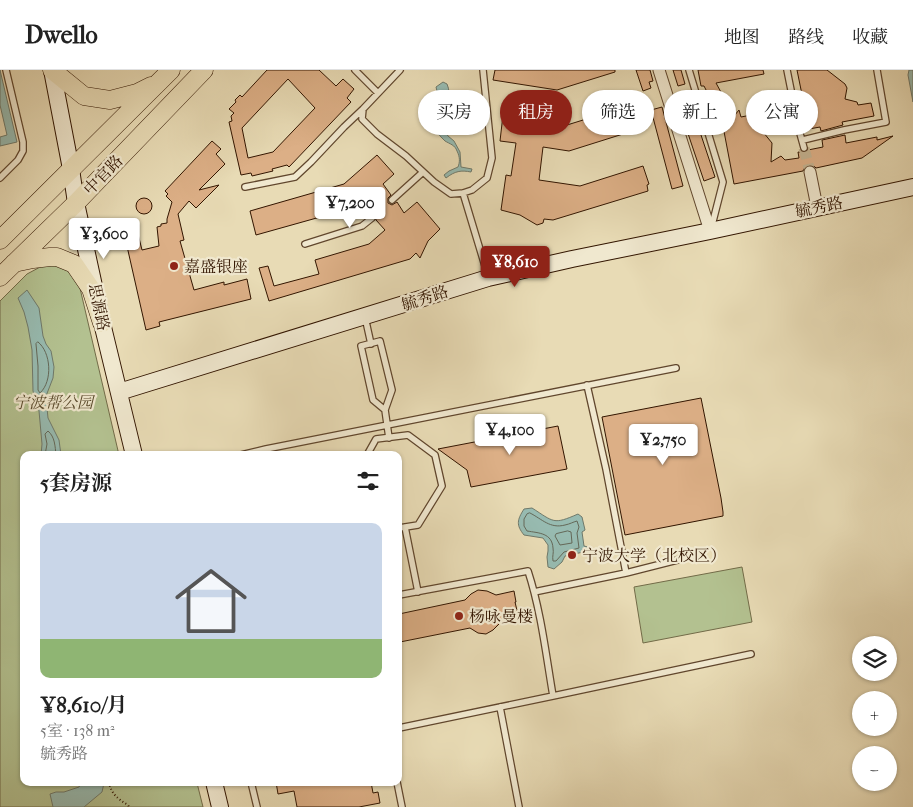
<!DOCTYPE html>
<html lang="zh">
<head>
<meta charset="utf-8">
<style>
  body { margin:0; font-family:"IM FELL French Canon","Noto Serif SC",serif; background:#f2f2f2; color:#222; height:100vh; display:flex; flex-direction:column; font-size:19px; white-space:nowrap }
  * { box-sizing:border-box; margin:0 }
  p { font-size:16px; color:#767676 }
  .icon { flex:none; width:28px; height:28px; fill:none; stroke:currentColor; stroke-width:2; stroke-linecap:round; stroke-linejoin:round }
  .map { position:relative; flex:1; overflow:hidden }
  .sheet { position:absolute; left:20px; top:381px; width:382px; height:335px; display:flex; flex-direction:column; background:#fff; border-radius:10px; box-shadow:0 1px 4px #0004 }
  .sheet>* { flex:none }
  .hud { position:absolute; left:418px; top:20px; width:420px; height:45px; display:flex; gap:10px }
  .tools { position:absolute; left:852px; top:566px; display:grid; gap:10px }
  .tools a { display:grid; place-items:center; width:45px; height:45px; border-radius:50%; background:#fff; box-shadow:0 1px 4px #0004; font-size:25px }
  .price { position:absolute; translate:-50% -42px; padding:0 11px; border-radius:5px; background:#fff; color:#222; font-size:16px; line-height:32px; filter:drop-shadow(0 1px 2px #0008) }
  .price::after { content:''; position:absolute; left:50%; top:30px; width:15px; height:11px; margin-left:-8px; background:inherit; clip-path:polygon(0 0,100% 0,50% 100%) }
  .price.active { background:#8f2418; color:#fff }
  ul { padding:0; list-style:none }
  li { display:grid; align-content:center; gap:10px; height:265px; padding:0 20px }
  li+li { border-top:1px solid #e0e0e0 }
  li span { display:grid; place-items:center; height:155px; border-radius:10px; color:#555 }
  li>.icon { margin-inline-start:auto }
  span .icon { width:90px; height:90px; fill:#fffc; stroke-width:1 }
  li b { font-size:21px }
  h2 { display:flex; justify-content:space-between; align-items:center; height:60px; padding:0 20px; font-size:21px }
  .tag { padding:0 18px; border-radius:22px; background:#fff; box-shadow:0 1px 4px #0004; font-size:18px; line-height:45px }
  .tag.active { background:#8f2418; color:#fff }
  header { display:flex; align-items:center; gap:30px; box-sizing:border-box; height:70px; padding:0 25px; background:#fff; border-bottom:1px solid #e0e0e0 }
  header strong { font-size:24px }
  nav { display:flex; gap:28px; margin-inline-start:auto; font-size:18px }
  .map>svg:first-child { display:block }
  .green { fill:#b3c190; stroke:#726b48 }
  .water { fill:#97bbb1; stroke:#6f796a }
  .lines { fill:none; stroke-linecap:round; stroke-linejoin:round }
  .shore { stroke:#646858; stroke-width:1 }
  .building { fill:#dcaf86; stroke:#321500; fill-rule:evenodd }
  .street-tunnel { stroke:#c4b391; stroke-width:11; stroke-dasharray:11 5.5; stroke-linecap:butt }
  .lane-casing { stroke:#60462d; stroke-width:8 }
  .street-casing { stroke:#60462d; stroke-width:13 }
  .secondary-casing { stroke:#321500; stroke-width:18 }
  .primary-casing { stroke:#321500; stroke-width:19 }
  .path { stroke:#321500; stroke-width:2; stroke-dasharray:1 2.5; stroke-linecap:butt }
  .lane { stroke:#f0e8cf; stroke-width:5.5 }
  .street { stroke:#f0e8cf; stroke-width:11 }
  .secondary { stroke:#f0e8cf; stroke-width:16 }
  .primary { stroke:#e8dbb5; stroke-width:18 }
  .poi-dot { fill:#8f2418; stroke:#f0e8cf; stroke-width:2 }
  .labels { text-anchor:middle; dominant-baseline:central; stroke-width:4.5; stroke-linejoin:round; paint-order:stroke }
  .street-label { font-size:16px; fill:#321500; stroke:#f0e8cf }
  .poi-label { font-size:16px; fill:#321500; stroke:#f0e8cf; text-anchor:start }
  .park-label { font-size:16px; font-style:italic; fill:#59492b; stroke:#f0e8cf }
</style>
</head>
<body>
<header>
<strong>Dwello</strong>
<nav><a>地图</a><a>路线</a><a>收藏</a></nav>
</header>
<div class="map">
<svg width="913" height="737" viewBox="0 0 913 737">
  <rect width="100%" height="100%" fill="#e8dbb5"/>
  <filter id="stains"><feTurbulence type="fractalNoise" baseFrequency=".004" numOctaves="4"/><feColorMatrix values="0 0 0 0 .2 0 0 0 0 .09 0 0 0 0 .02 0 0 0 .5 -.17"/></filter>
  <radialGradient id="worn" r=".72"><stop offset=".6" stop-color="#630" stop-opacity="0"/><stop offset="1" stop-color="#630" stop-opacity=".3"/></radialGradient>
  <path class="green" d="M44 195H63L79 214 119 385H24V712L197 713 203 737H0V231L27 204Z
    M742 497 752 552 643 573 634 517Z"/>
  <path class="water" d="M0 0 17 72 0 76V67L7 65 0 35Z
    M909 0H913V32L908 5Z
    M443 12 447 14C452 26 447 32 439 42L440 47 444 60 448 66 454 71 460 82 461 97 472 99 471 102C461 100 455 101 446 108L444 105 449 101 458 97C460 92 460 87 457 81 455 75 450 74 445 71 441 67 437 63 434 58 429 49 432 41 423 32 428 28 434 26 437 21L436 17Z
    M27 220 39 238 43 266 46 274 51 281 54 297 53 308 46 326 47 338 48 348 59 370 61 385H41L42 374 39 341 33 321 32 280 28 257 24 242 18 228Z
    M532 438C554 452 553 455 578 444L582 447 585 460 582 462 584 476 588 477V481L565 486 562 492 554 499 548 497 547 487 548 481V475L543 468 524 465C516 455 517 450 524 439Z
    M81 713H104L102 722 84 737H53L50 724 56 722H64L79 717Z"/>
  <g class="lines">
    <path class="shore" d="M38 272C51 282 53 311 40 323L38 320V296L36 274Z
      M45 385 47 374 45 364 48 361C55 367 55 376 56 385
      M530 443C542 449 550 459 565 455 570 454 573 452 577 451L579 457 577 463 579 478 564 482 556 491H553C552 486 554 483 553 478 552 463 539 463 527 461L524 456V449L527 444Z
      M568 461 571 462 572 473 560 475 555 466 556 464Z"/>
  </g>
  <path class="building" d="M267 0H319L336 16 343 9 354 19 347 28 351 32 289 97 287 95 272 99 273 101 252 106 251 103 241 105 229 52 232 51 231 46 234 43 229 39 236 32 235 30 240 25 242 27ZM288 9 315 38 273 82 248 88 242 58Z
    M495 0H615V2L557 20 493 10Z
    M636 0H650L653 11 649 12 651 18 643 21Z
    M673 0H681L685 14 678 16Z
    M698 0H763L764 4 716 13 734 46 739 40 741 47 787 38 789 51 759 57 772 73 771 92 781 86 785 90 799 88 798 82 805 83 808 80 823 77 822 70 845 65 846 73 877 67V70L893 66 862 88 816 98 813 95H808L805 97 803 101 734 114 722 51 704 16H701Z
    M797 0H827L845 14 847 18 845 29 857 32 858 35 871 33 874 46 842 52 843 55 821 61 820 57 809 59Z
    M684 26H688L715 107 704 111 678 34 682 33 680 27Z
    M625 37 631 54 626 56 627 60 622 61 623 64 569 81 543 77 539 110 580 116 643 96 649 114 647 115 648 121 553 150 544 149 543 153 537 155 520 145 501 140 506 105 511 106 516 73 500 71 503 45 567 55Z
    M662 37 683 116 672 119 651 40Z
    M212 71 221 79 216 84 225 94 199 120 219 115 196 138 189 131 178 144 184 170 180 171 194 220 224 212V215L247 209 251 229 159 252 160 256 146 260 124 163 137 160 142 180 159 176 157 157 161 156V154L167 153V149L172 132 166 126 168 124 165 121Z
    M377 85 394 104 383 114 391 125 388 128V133L392 135 397 132 404 143 417 132 440 159 428 171 420 188 416 183 410 189 269 231 259 198 268 196 274 216 319 204 315 190 369 174 385 160 376 150 375 145 370 144 363 135 256 165 250 141 344 114Z
    M136 136a8 8 0 1 1 16 0a8 8 0 1 1-16 0Z
    M701 328 721 428 723 442V446L625 465 602 347Z
    M558 356 567 399 471 417 467 400 438 379Z
    M478 520 487 521 496 525 514 521 516 532H515L519 549 500 553 493 560 486 564 478 563 470 558 400 572V569H399V544L465 530 471 524Z
    M276 712H371L373 723 378 722 380 733 359 737H297L294 721 278 724Z"/>
  <g class="lines">
    <path class="street-tunnel" d="M804 78 810 102"/>
    <g class="lane-casing">
      <path id="lane" d="M355 0 378 23
        M400 0 363 39 362 49 377 64 406 86 434 112 451 124 463 123 472 120 487 108 492 88 483 0
        M689 0 723 112 711 159
        M787 0 799 60 804 78
        M803 70 844 60 886 52 877 0
        M0 108 18 90 23 81V72L6 0
        M245 117 295 107 311 92 344 57 363 39
        M463 123 488 206
        M392 130 423 102
        M305 174 362 156 372 148
        M365 247 371 274
        M587 315 606 399 626 503
        M385 340 392 320 380 271 361 276 373 330 385 340 389 368
        M241 385 266 379 676 298
        M367 385 376 369 408 365 435 385 442 416 418 455 399 458
        M405 457 418 522
        M534 522 626 503 693 486
        M399 525 528 501C541 541 546 585 553 626L399 658
        M553 626 751 584
        M500 637 519 737
        M251 712 257 737
        M397 712 402 737"/>
    </g>
    <g class="street-casing">
      <path id="street" d="M659 0 710 161
        M810 102 817 137"/>
    </g>
    <g class="secondary-casing">
      <path id="secondary" d="M52 0 71 99 76 133 102 253 134 385
        M119 322 488 208 572 189 710 161 913 117
        M214 712 220 737"/>
    </g>
    <g class="primary-casing">
      <path id="primary" d="M52 0 84 26 110 30 137 23 151 16
        M0 170 171 0
        M14 193 33 189 50 187H57L74 194 91 219 102 253
        M0 207 76 133 204 0"/>
    </g>
    <path class="path" d="M109 712C111 724 118 729 128 735L129 737"/>
    <use href="#lane" class="lane"/>
    <use href="#street" class="street"/>
    <use href="#secondary" class="secondary"/>
    <use href="#primary" class="primary"/>
  </g>
  <g class="poi-dot">
    <circle cx="174" cy="196" r="5"/>
    <circle cx="572" cy="485" r="5"/>
    <circle cx="459" cy="546" r="5"/>
  </g>
  <g class="labels">
    <g class="street-label">
      <text transform="translate(103 105) rotate(-46)">中官路</text>
      <text transform="translate(819 137) rotate(-12)">毓秀路</text>
      <text transform="translate(425 228) rotate(-18)">毓秀路</text>
      <text transform="translate(99 237) rotate(78)">思源路</text>
    </g>
    <g class="poi-label">
      <text x="184" y="196">嘉盛银座</text>
      <text x="582" y="485">宁波大学（北校区）</text>
      <text x="469" y="546">杨咏曼楼</text>
    </g>
    <g class="park-label">
      <text x="53" y="332">宁波帮公园</text>
    </g>
  </g>
  <rect width="100%" height="100%" filter="url(#stains)"/>
  <rect width="100%" height="100%" fill="url(#worn)"/>
</svg>
<div class="tools">
<a><svg class="icon" aria-label="layers" viewBox="0 0 24 24"><path d="M12 4l9 5-9 5-9-5zM3 14l9 5 9-5"/></svg></a>
<a>+</a>
<a>−</a>
</div>
<b class="price" style="left:350px;top:159px">¥7,200</b>
<b class="price" style="left:104px;top:190px">¥3,600</b>
<b class="price active" style="left:515px;top:218px">¥8,610</b>
<b class="price" style="left:510px;top:386px">¥4,100</b>
<b class="price" style="left:663px;top:396px">¥2,750</b>
<div class="hud">
<a class="tag">买房</a>
<a class="tag active">租房</a>
<a class="tag">筛选</a>
<a class="tag">新上</a>
<a class="tag">公寓</a>
</div>
<section class="sheet">
<h2>5套房源<svg class="icon" aria-label="filters" viewBox="0 0 24 24"><path d="M4 7h16M4 17h16"/><circle cx="9" cy="7" r="2"/><circle cx="15" cy="17" r="2"/></svg></h2>
<ul>
<li><span style="background:linear-gradient(#c9d6e8 75%,#8fb573 0)"><svg class="icon" aria-label="home" viewBox="0 0 24 24"><path d="M3 11l9-7 9 7M6 9v11h12V9"/></svg></span><div><b>¥8,610/月</b><p>5室 · 138 m²</p><p>毓秀路</p></div></li>
</ul>
</section>
</div>
</body>
</html>
